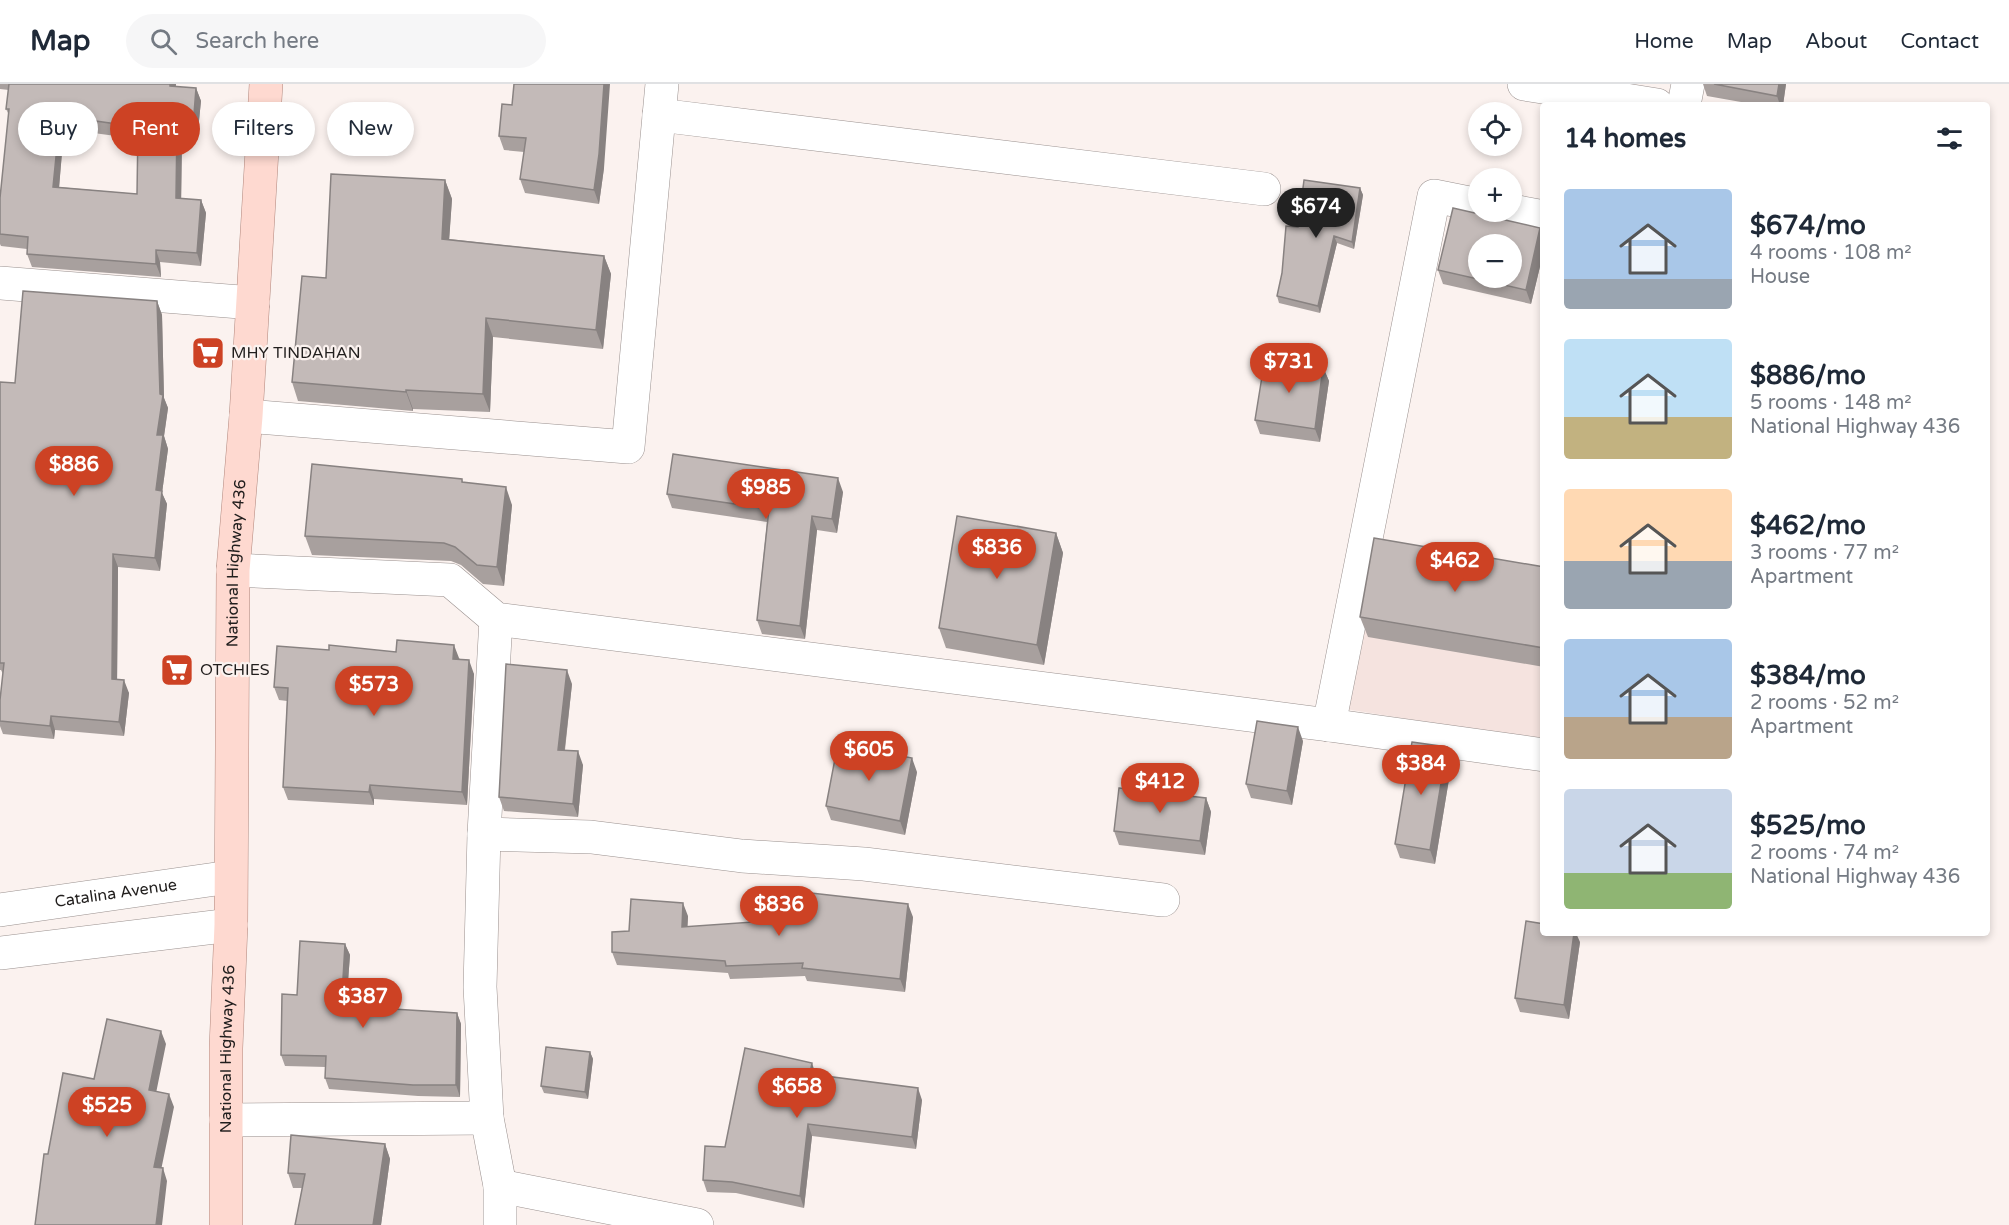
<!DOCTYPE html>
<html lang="en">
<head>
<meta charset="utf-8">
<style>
  body { margin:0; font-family:"Varela Round",sans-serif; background:#f6f6f7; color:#1f2937; height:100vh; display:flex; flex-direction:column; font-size:22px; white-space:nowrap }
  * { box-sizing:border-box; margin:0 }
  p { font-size:20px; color:#747a83 }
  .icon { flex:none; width:33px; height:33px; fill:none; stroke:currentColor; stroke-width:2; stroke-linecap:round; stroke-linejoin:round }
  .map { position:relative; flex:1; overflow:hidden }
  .panel { position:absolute; left:1540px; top:18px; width:450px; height:834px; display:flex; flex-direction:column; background:#fff; border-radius:6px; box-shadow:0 3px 9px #0003 }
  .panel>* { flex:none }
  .hud { position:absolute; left:18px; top:18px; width:570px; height:54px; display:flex; gap:12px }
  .buttons { position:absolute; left:1468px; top:18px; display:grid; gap:12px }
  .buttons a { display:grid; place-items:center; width:54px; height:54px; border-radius:50%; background:#fff; box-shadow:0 3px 9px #0003; font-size:30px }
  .price { position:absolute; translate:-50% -51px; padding:0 14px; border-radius:21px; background:#cd4224; color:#fff; font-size:20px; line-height:39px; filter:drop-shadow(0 2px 3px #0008) }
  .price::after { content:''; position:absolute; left:50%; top:36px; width:18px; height:14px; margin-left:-9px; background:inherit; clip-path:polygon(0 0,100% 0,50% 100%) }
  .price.selected { background:#222; color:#fff }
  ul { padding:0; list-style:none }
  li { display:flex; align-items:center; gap:18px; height:150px; padding:0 24px }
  li span { display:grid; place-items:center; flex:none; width:168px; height:120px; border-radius:6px; color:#555 }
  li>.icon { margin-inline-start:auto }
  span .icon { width:72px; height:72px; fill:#fffc; stroke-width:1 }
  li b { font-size:26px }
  h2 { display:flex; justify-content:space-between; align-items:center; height:72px; padding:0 24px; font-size:26px }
  .tag { padding:0 21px; border-radius:27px; background:#fff; box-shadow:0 3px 9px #0003; font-size:21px; line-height:54px }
  .tag.selected { background:#cd4224; color:#fff }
  header { display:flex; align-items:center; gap:36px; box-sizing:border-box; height:84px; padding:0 30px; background:#fff; border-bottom:2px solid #e0e1e3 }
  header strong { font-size:28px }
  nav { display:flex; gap:33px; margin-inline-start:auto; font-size:21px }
  .search { width:420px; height:54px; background:#f6f6f7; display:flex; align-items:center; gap:15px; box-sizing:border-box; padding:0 21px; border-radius:33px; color:#747a83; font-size:22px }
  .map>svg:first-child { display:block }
  .built { fill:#f5e3df }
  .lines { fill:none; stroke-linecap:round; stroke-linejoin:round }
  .minor-casing { stroke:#9a918f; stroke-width:34 }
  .primary-casing { stroke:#b1877d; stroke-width:34 }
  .minor { stroke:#fff; stroke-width:33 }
  .primary { stroke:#fed9d0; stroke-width:33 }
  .wall { fill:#a8a09e; fill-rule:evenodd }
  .shaded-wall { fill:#888281 }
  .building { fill:#c3bab8; stroke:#888281; stroke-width:1.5; fill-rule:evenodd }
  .labels { text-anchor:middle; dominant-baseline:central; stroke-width:4.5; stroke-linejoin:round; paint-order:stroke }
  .poi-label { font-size:16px; fill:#211e1d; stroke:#fbf2ef; text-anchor:start }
  .street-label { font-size:16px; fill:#211e1d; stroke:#fbf2ef }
</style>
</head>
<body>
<header>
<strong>Map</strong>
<div class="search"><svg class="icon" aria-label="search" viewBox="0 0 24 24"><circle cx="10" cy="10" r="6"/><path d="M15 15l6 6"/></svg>Search here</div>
<nav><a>Home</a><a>Map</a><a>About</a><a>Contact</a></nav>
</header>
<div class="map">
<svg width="2009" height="1141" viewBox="0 0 2009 1141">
  <rect width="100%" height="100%" fill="#fbf2ef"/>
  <path class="built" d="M1373 459 1543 487V657L1346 625Z"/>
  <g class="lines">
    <g class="minor-casing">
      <g id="minor">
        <path d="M1524 0 1657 21"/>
        <path d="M1684 21 1688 0"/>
        <path d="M659 31 1264 105"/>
        <path d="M1512 127 1544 133"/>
        <path d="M0 199 253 219"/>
        <path d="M246 332 628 363 662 0"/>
        <path d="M233 486 450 496 496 535 1329 641 1544 671"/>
        <path d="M496 535 484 750 480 903 487 1034 500 1102V1141"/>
        <path d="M1329 641 1434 112 1479 121"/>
        <path d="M484 750 591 753 742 772 864 780 1163 816"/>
        <path id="s1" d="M0 826 230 793"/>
        <path d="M0 869 231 841"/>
        <path d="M226 1036 487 1034"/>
        <path d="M500 1102 697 1141"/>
      </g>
    </g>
    <g class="primary-casing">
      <g id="primary">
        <path id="s2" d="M226 1141V964L231 841 233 486 246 332 266 0"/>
      </g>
    </g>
    <use href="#minor" class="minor"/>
    <use href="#primary" class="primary"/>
  </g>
  <path class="wall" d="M0 0H176V3L196 4 201 17 197 56 182 54 181 115 201 116 206 129 201 182 160 178 161 193 32 183 27 170V165L1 162 0 160V114L9 31 6 25 9 6 0 5ZM64 45 138 55 137 110 59 103Z
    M1703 0H1786L1783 21H1758L1707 12Z
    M512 21 604 84 599 120 525 109 520 95 524 68 504 66 499 52Z
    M445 96 452 115 449 155 604 172 611 190 603 265 493 253 490 328 413 325V327L298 317 292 298 326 194Z
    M1360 104 1363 111 1354 165 1337 159 1320 229 1279 219 1277 212 1298 143Z
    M1540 144 1544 153V166L1531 220 1443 200 1438 186Z
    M157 217 162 231 164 314 168 324 164 352 168 365 162 409 167 420 160 487 118 483 117 595 129 609 124 652 55 646 54 655 3 650 0 642V616L3 590 1 586H0V298L15 299Z
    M1323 283 1329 297 1320 358 1260 350 1255 336Z
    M462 395 463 398 512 421 504 502 483 500 461 481 451 477 312 471 305 452Z
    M843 408 837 449 817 446 805 555 762 550 757 536 767 438 672 424 667 410Z
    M1056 449 1063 469 1044 581 946 564 939 544Z
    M1544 483V583L1368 553 1360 533Z
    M329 566 459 574 474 590 467 721 374 715V721L288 716 283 703 287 617 279 616 274 603Z
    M572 600 565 666 583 681 578 733 504 727 499 713Z
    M1303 657 1292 721 1251 714 1246 700Z
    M1452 677 1435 780 1400 774 1395 760Z
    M917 688 905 751 831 736 826 722Z
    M1206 714 1211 728 1205 771 1119 761 1114 747Z
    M688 832 687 843 913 833 905 908 807 897 805 892 730 895 728 889 617 881 612 868 629 847Z
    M1580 858 1569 935 1520 928 1515 914Z
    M345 860 350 871 347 912 361 919 377 920 379 925 457 929 461 940 460 1013 418 1012 329 1005 325 994 326 983 285 982 281 971 297 911Z
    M590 968 593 975 588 1015 544 1009 541 1002Z
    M816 991 922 1016 916 1065 812 1052 804 1124 736 1109 707 1108 703 1096 725 1063Z
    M385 1060 390 1075 381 1141H295L302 1104H293L288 1089Z"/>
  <path class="shaded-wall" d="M170 0H176L174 15 170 2Z
    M604 0H610L604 84 599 120 594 106Z
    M1779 0H1786L1783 21H1780L1777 12Z
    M196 4 201 17 197 56 193 43Z
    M60 32 64 45 58 116 53 103Z
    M177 41 182 54 181 127 176 114Z
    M445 96 452 115 448 173 442 155Z
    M1360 104 1363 111 1354 165 1352 158Z
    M201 116 206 129 201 182 197 169Z
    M1540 144 1544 153V166L1531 220 1526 206Z
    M1334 152 1337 159 1320 229 1318 222Z
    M156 166 160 178 161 193 156 180Z
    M604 172 611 190 603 265 596 246Z
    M157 217 162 231 164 314 168 324 164 352 168 365 162 409 167 420 160 487 155 474 157 351 160 310Z
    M486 234 493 253 490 328 483 310Z
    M1323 283 1329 297 1320 358 1315 345Z
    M406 306 413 325V327L406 308Z
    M838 394 843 408 837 449 832 435Z
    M506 403 512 421 504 502 497 483Z
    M812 432 817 446 805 555 800 542Z
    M1056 449 1063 469 1044 581 1037 561Z
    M113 470 118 483 117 608 112 595Z
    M454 561 459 574 458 588 453 575Z
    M469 576 474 590 467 721 462 708Z
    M567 586 572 600 563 680 558 666Z
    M124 596 129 609 124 652 119 638Z
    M51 632 55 646 54 655 50 642Z
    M1298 643 1303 657 1292 721 1287 707Z
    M1447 663 1452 677 1435 780 1430 766Z
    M578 667 583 681 578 733 573 720Z
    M912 674 917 688 905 751 900 737Z
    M370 701 374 715V721L369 708Z
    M1206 714 1211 728 1205 771 1200 757Z
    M683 819 688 832 687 856 682 843Z
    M908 820 913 833 905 908 900 895Z
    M1574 849H1576L1580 858 1569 935 1564 921Z
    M345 860 350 871 346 923 342 912Z
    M457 929 461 940 460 1013 456 1001Z
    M161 947 166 960 154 1019 149 1006Z
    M590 968 593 975 588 1015 585 1008Z
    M812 979 816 991 810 990Z
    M918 1004 922 1016 916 1065 912 1053Z
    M169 1010 174 1023 159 1096 154 1083Z
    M808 1040 812 1052 804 1124 800 1112Z
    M385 1060 390 1075 381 1141H373Z
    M163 1084 167 1097 162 1141H156Z"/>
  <path class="building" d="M9 0H170V2L196 4 193 43 177 41 176 114 201 116 197 169 156 166V180L27 170 28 153 0 150V114L9 25H6ZM60 32 138 43 137 110 53 103Z
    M514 0H604L599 70 594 106 520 95 526 54 499 52 502 20 512 21Z
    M1714 0H1779L1777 12Z
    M331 90 445 96 442 155 604 172 596 246 486 234 483 310 406 306V308L292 298 302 192 326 194Z
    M1304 96 1360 104 1352 158 1334 152 1318 222 1277 212 1282 189 1286 142 1298 143Z
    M1453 124 1540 144 1526 206 1438 186ZM1479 160H1512V194H1479Z
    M23 207 157 217 160 310 163 311 157 351H163L156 406 162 407 155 474 113 470 112 595 124 596 119 638 51 632 50 642 0 637V616L4 579H0V298L15 299Z
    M1265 274 1323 283 1315 345 1255 336Z
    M673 370 838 394 832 435 812 432 800 542 757 536 769 425 667 410Z
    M312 380 462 395V398L506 403 497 483 477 481 455 463 444 459 305 452Z
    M957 432 1056 449 1037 561 939 544Z
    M1374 454 1544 483V564L1360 533Z
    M397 556 454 561 453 575 469 576 462 708 370 701 369 708 283 703 288 604 274 603 277 562 329 566V561L396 568Z
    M506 580 567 586 558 666 578 667 573 720 499 713Z
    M1257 637 1298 643 1287 707 1246 700Z
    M1412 658 1447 663 1430 766 1395 760Z
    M838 659 912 674 900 737 826 722Z
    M1119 704 1206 714 1200 757 1114 747Z
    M811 809 908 820 900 895 802 884 803 879 726 882 725 877 612 868V848L629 847 631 815 683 819 682 843 808 834Z
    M1526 837 1544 840V849H1574L1564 921 1515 914Z
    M300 857 345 860 342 912H359V919L377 920V924L457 929 456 1001H413L325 994 326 972 281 971 282 910 297 911Z
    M107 935 161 947 149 1006 169 1010 154 1083 163 1084 156 1141H35L44 1070H48L63 989 94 995Z
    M546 963 590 968 585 1008 541 1002Z
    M745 964 812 979 810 990 918 1004 912 1053 808 1040 800 1112 732 1098 703 1096 705 1062 725 1063Z
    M291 1051 385 1060 373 1141H295L305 1090 288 1089Z"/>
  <defs>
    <g id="supermarket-square" transform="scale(1.725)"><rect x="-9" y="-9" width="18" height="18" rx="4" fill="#cd4224" stroke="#fbf2ef"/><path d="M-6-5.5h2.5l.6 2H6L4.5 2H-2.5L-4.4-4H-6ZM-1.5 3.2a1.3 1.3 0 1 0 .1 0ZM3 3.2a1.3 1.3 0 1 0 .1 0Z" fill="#fff"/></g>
  </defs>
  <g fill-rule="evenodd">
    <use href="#supermarket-square" x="208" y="269"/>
    <use href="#supermarket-square" x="177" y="586"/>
  </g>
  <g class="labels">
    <g class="poi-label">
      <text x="231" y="269">MHY TINDAHAN</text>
      <text x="200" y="586">OTCHIES</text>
    </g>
    <g class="street-label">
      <text stroke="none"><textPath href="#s2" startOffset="662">National Highway 436</textPath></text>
      <text stroke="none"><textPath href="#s1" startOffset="117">Catalina Avenue</textPath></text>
      <text stroke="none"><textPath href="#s2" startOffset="176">National Highway 436</textPath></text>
    </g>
  </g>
</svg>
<div class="buttons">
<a><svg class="icon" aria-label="locate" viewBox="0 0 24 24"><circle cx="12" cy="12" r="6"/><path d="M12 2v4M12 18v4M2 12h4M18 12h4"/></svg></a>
<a>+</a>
<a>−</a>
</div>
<b class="price selected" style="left:1316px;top:155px">$674</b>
<b class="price" style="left:1289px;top:310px">$731</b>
<b class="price" style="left:74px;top:413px">$886</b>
<b class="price" style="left:766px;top:436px">$985</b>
<b class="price" style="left:997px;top:496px">$836</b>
<b class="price" style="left:1455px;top:509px">$462</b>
<b class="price" style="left:374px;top:633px">$573</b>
<b class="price" style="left:869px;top:698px">$605</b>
<b class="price" style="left:1421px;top:712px">$384</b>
<b class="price" style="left:1160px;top:730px">$412</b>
<b class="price" style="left:779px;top:853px">$836</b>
<b class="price" style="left:363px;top:945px">$387</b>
<b class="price" style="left:797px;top:1035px">$658</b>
<b class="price" style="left:107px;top:1054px">$525</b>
<div class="hud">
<a class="tag">Buy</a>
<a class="tag selected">Rent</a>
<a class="tag">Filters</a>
<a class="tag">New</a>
</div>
<section class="panel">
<h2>14 homes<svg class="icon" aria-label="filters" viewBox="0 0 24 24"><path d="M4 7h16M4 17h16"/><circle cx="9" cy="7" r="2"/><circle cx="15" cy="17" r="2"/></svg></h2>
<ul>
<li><span style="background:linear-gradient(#a9c7e8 75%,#9aa5b1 0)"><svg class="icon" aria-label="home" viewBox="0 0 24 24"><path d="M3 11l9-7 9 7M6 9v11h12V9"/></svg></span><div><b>$674/mo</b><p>4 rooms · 108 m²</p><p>House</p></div></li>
<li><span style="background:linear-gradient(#bfe0f5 65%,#c2b280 0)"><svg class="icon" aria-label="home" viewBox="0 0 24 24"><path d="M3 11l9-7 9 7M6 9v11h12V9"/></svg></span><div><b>$886/mo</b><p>5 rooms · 148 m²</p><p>National Highway 436</p></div></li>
<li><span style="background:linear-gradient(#ffd9b3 60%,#9aa5b1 0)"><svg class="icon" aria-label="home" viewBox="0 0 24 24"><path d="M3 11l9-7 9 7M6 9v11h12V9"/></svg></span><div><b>$462/mo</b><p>3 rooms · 77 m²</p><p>Apartment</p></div></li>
<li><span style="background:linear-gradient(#a9c7e8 65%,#b9a48a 0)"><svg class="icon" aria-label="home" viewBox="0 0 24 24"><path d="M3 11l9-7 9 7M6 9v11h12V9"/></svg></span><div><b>$384/mo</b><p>2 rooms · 52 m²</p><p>Apartment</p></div></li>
<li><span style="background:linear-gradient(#c9d6e8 70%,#8fb573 0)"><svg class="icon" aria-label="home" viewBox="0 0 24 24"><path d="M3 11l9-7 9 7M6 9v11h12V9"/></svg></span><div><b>$525/mo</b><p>2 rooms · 74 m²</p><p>National Highway 436</p></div></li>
</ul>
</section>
</div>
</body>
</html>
